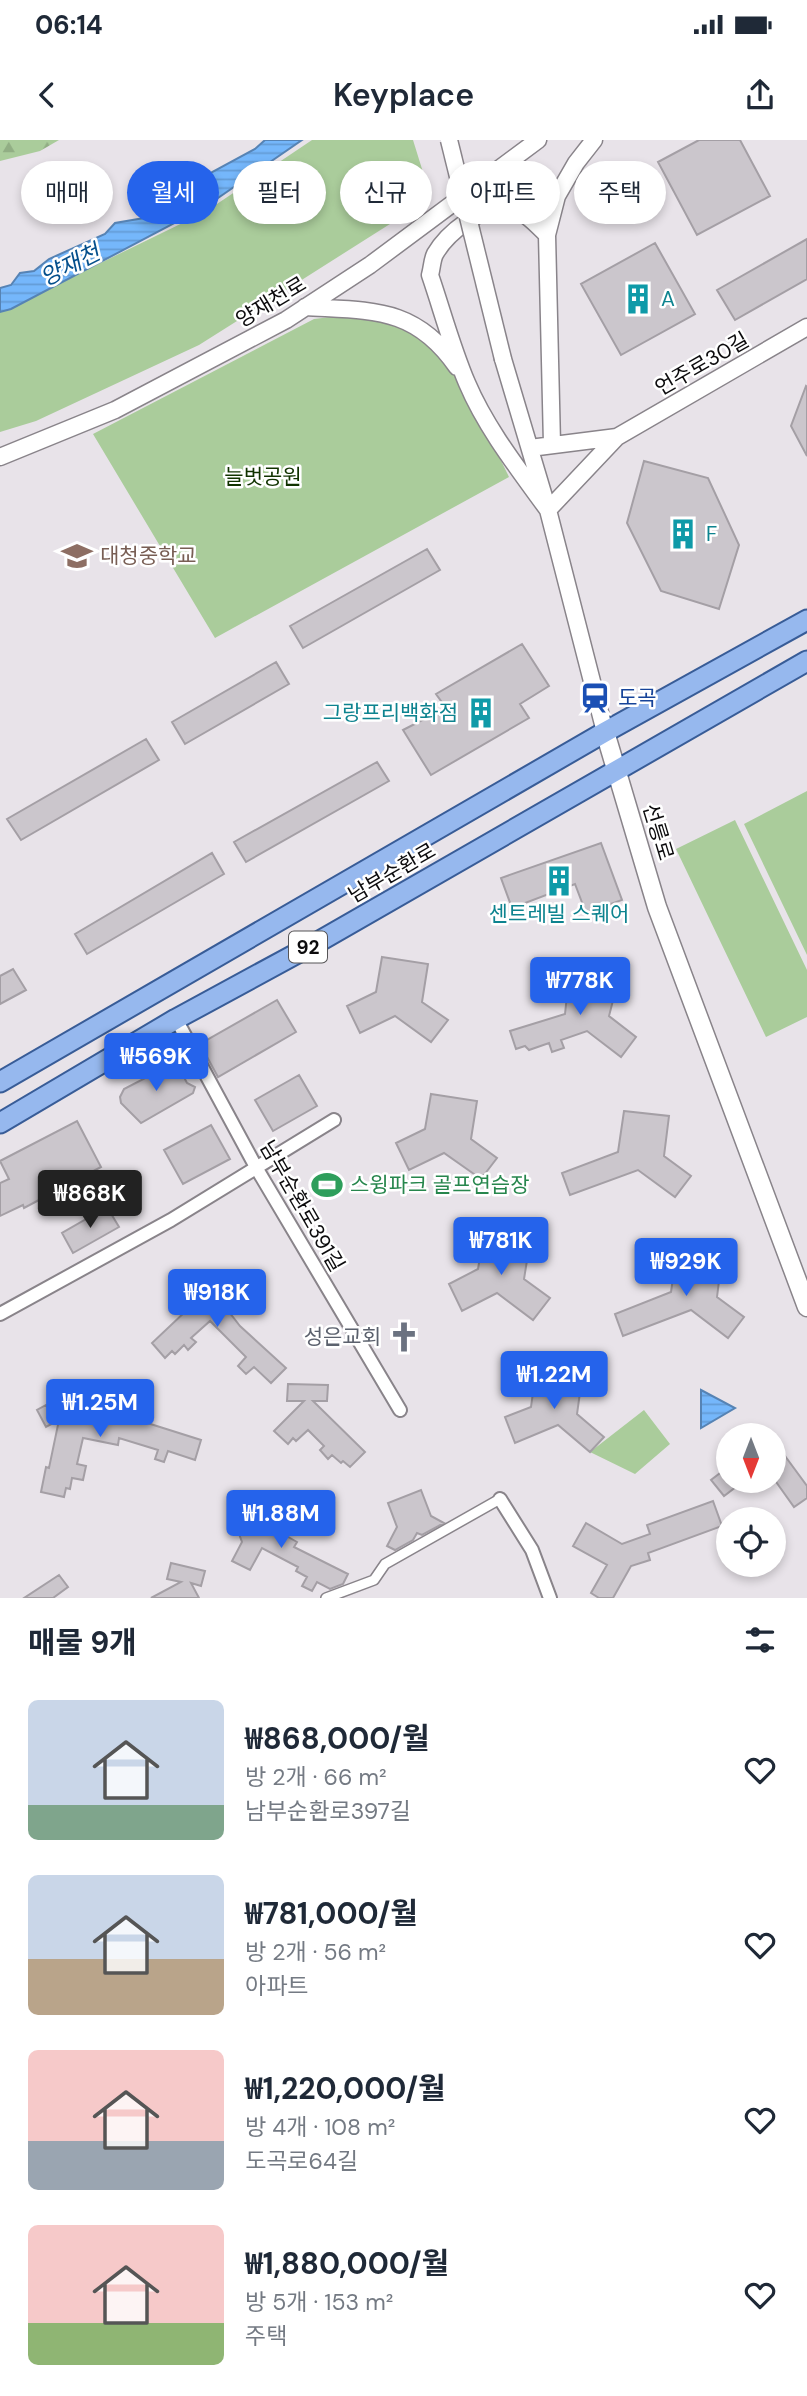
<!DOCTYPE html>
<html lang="ko">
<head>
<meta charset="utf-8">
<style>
  body { margin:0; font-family:"DM Sans","Noto Sans KR",sans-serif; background:#f6f6f7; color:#1f2937; height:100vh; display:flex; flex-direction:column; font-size:26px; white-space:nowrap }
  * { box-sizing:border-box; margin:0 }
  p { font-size:23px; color:#747a83 }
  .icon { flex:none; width:38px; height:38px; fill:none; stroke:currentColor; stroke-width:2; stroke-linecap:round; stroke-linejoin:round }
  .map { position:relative; height:1458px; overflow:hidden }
  .details { display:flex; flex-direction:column; background:#fff; flex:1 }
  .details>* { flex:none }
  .top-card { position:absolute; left:21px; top:21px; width:766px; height:63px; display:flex; gap:14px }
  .needle { width:46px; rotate:180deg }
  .tools { position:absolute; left:716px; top:1283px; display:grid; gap:14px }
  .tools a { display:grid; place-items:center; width:70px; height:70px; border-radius:50%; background:#fff; box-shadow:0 4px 10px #0003; font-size:35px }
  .price { position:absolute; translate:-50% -60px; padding:0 16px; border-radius:7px; background:#2563eb; color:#fff; font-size:23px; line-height:46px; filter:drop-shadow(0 2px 4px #0008) }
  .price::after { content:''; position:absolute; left:50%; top:42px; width:21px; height:16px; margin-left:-10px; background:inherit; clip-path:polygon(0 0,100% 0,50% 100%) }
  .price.current { background:#222; color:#fff }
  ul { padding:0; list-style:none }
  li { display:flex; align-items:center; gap:21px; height:175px; padding:0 28px }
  li span { display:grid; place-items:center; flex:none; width:196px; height:140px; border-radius:10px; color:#555 }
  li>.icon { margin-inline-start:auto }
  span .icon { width:84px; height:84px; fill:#fffc; stroke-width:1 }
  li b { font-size:30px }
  h2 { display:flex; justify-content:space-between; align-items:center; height:84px; padding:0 28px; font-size:30px }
  .chip { padding:0 24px; border-radius:32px; background:#fff; box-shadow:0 4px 10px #0003; font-size:24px; line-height:63px }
  .chip.current { background:#2563eb; color:#fff }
  .status { display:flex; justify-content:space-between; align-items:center; height:49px; padding:0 35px; background:#fff; direction:ltr }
  .status svg { height:19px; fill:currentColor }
  header { display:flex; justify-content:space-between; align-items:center; height:91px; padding:0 28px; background:#fff; font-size:32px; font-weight:600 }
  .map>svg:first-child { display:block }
  .green { fill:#aacc9b }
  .forest { fill:url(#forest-firs) }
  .water { fill:url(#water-rules); stroke:#5683b4; stroke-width:2 }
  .building { fill:#cbc6cc; stroke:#a49fa5; stroke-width:2 }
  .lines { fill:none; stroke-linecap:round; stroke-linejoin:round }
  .pedestrian-casing { stroke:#89848a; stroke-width:12 }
  .minor-casing { stroke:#89848a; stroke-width:16 }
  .tertiary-casing { stroke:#89848a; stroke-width:19 }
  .secondary-casing { stroke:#89848a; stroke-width:21 }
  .primary-casing { stroke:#385c97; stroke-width:23 }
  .pedestrian { stroke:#fff; stroke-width:9 }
  .minor { stroke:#fff; stroke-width:12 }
  .tertiary { stroke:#fff; stroke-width:16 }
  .secondary { stroke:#fff; stroke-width:18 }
  .primary { stroke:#96b8ee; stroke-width:19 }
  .tertiary-bridge-casing { stroke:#89848a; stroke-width:19; stroke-linecap:butt }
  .tertiary-bridge { stroke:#fff; stroke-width:16 }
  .labels { text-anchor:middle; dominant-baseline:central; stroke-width:5; stroke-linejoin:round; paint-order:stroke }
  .shield { fill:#fff; stroke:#555456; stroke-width:2 }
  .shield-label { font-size:19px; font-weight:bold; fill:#0c0b0d }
  .culture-label { font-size:21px; fill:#0d838f; stroke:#fff; text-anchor:start }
  .street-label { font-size:21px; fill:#0c0b0d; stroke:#fff }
  .park-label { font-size:21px; fill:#130; stroke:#fff }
  .education-label { font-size:21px; fill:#785e54; stroke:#fff; text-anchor:start }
  .transit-label { font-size:21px; fill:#164399; stroke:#fff; text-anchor:start }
  .leisure-label { font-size:21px; fill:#27864d; stroke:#fff; text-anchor:start }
  .worship-label { font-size:21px; fill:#5b616d; stroke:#fff; text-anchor:end }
  .water-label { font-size:23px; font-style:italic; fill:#044f8c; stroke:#fff }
</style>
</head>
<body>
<div class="status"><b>06:14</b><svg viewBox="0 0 49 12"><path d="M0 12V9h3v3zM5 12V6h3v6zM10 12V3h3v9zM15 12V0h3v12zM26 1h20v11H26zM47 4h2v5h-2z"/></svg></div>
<header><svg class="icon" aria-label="back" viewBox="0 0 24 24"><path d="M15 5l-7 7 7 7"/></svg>Keyplace<svg class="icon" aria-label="share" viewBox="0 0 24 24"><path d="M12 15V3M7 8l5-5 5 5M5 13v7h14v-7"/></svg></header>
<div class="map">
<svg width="807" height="1458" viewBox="0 0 807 1458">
  <defs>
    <pattern id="forest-firs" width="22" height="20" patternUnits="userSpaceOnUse" patternTransform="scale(1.75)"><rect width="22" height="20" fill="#aacc9b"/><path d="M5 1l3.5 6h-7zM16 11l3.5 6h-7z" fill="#91ae84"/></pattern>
    <pattern id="water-rules" width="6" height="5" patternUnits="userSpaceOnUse" patternTransform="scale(1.75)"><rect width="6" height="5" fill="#75b7fb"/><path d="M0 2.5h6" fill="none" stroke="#649cd6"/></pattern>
  </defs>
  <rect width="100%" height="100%" fill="#e8e3e9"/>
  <path class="green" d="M312 0H413L431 58 199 205 36 281 0 292V172L205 72Z
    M354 174 399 178 448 212 509 337 215 498 93 294 314 179Z
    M807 651V815L744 684Z
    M735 680 807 830V877L766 897 676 709Z
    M644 1270 670 1304 635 1334 590 1312Z"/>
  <path class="forest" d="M0 0H59L40 11 0 21Z"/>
  <path class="water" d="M265 0H302L205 67 11 169 0 172V148L11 145 20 133 34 131 49 119 105 94 115 83 144 78 166 57 255 9Z
    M701 1250 735 1268 701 1288Z"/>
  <path class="building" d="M699 0H740L770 56 697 95 658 22Z
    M807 99V139L735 180 717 150Z
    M655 103 695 174 621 215 581 144Z
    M806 246 807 247V316L791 286Z
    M644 321 708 338 739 405 719 469 661 451 627 383Z
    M427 409 440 430 303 508 290 486Z
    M522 504 549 546 520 564 529 578 431 635 403 590 446 568 436 554Z
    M276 522 289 544 185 604 172 582Z
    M146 599 159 620 21 700 7 679Z
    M377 622 389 641 246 722 234 702Z
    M601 703 622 760 586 773 575 744 512 768 501 738Z
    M212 713 224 734 87 814 75 794Z
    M382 817 428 824 422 862 448 880 431 902 395 876 360 893 347 866 376 852Z
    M570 828 588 829 590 846 601 832 619 837 609 876 636 897 621 917 587 891 561 900 564 908 552 912 549 903 529 910 525 906 516 909 510 891 565 874Z
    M13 829 26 850 0 864V836Z
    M277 860 296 892 218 937 200 904Z
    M176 922 187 943 195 947 193 953 141 983 121 963 120 957 124 949Z
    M299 935 317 966 273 991 255 960Z
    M431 954 477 961 471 999 497 1018 481 1039 444 1013 409 1030 396 1003 425 989Z
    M624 971 669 976 664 1016 691 1036 675 1057 638 1030 570 1055 562 1033 618 1012Z
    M77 981 101 1027 24 1068 23 1065 0 1076V1043L9 1039 0 1021Z
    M211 985 230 1019 183 1044 164 1010Z
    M107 1067 119 1087 73 1113 62 1093Z
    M484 1094 530 1102 524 1139 550 1158 533 1180 497 1153 462 1171 449 1144 478 1129Z
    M677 1111 722 1117 717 1157 744 1177 728 1198 691 1170 623 1196 615 1174 671 1152Z
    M192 1137 227 1138 226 1168 240 1186 286 1228 271 1243 254 1227 246 1234 238 1226 246 1217 210 1181 191 1198 196 1202 188 1210 184 1205 175 1214 172 1211 165 1218 152 1203 205 1153H191Z
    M536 1231 582 1238 577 1274 604 1297 590 1312 558 1285 515 1303 505 1277 531 1267Z
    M288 1244 328 1245 327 1261H313L365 1312 350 1327 343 1321 341 1323 332 1315 328 1319 320 1310 324 1306 308 1290 296 1301 293 1298 288 1304 274 1291 304 1261H287Z
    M80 1245 90 1261 76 1270 141 1281 201 1300 195 1320 168 1311 164 1322 155 1319 158 1310 119 1298 118 1305 83 1298 77 1324 86 1326 83 1340 72 1338 70 1349 66 1348 64 1357 41 1352 46 1327 49 1328 59 1280 46 1287 37 1270 46 1265 48 1268 72 1253 70 1251Z
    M774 1301 807 1346V1358L794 1367 774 1339Z
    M728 1327V1340H745L724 1356 711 1340Z
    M421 1350 431 1376 444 1383 422 1395 417 1393 413 1400 395 1410 387 1406 397 1387 388 1363Z
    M713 1361 722 1386 648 1413 650 1420 631 1426 613 1458H599L591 1453 607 1425 573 1406 586 1383 622 1404 650 1394 647 1385Z
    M266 1365 276 1390 297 1402 294 1407 348 1434 343 1444 330 1449 317 1442 312 1451 302 1446 307 1437 296 1431 298 1427 262 1408 250 1430 232 1421 242 1402 233 1378Z
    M171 1423 205 1431 201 1446 191 1443 199 1458H151L181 1442 167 1439Z
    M59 1435 68 1447 53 1458H24Z"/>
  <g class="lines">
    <g class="pedestrian-casing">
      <path id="pedestrian" d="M326 1458 374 1440 385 1424 500 1359"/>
    </g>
    <g class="minor-casing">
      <path id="minor" d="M176 879 257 1029 400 1270
        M0 1174 171 1080 334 980
        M500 1359 532 1410 550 1458"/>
    </g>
    <g class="tertiary-casing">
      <path id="tertiary" d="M547 95C535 83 524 70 507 68 482 65 447 93 435 114 432 120 432 128 430 135 442 170 452 208 467 243 486 288 519 330 548 370
        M305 167C371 171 415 166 457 227
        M503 219 548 370 605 592
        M552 304 547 95 557 56 576 23 594 0
        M530 308 617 297
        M0 317 115 270 286 180 370 125 538 0
        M548 370 617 297 807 187"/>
    </g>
    <g class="secondary-casing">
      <path id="secondary" d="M605 592 657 767 807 1167"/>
    </g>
    <g class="primary-casing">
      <path id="primary" d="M0 942 605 592 807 480
        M0 983 176 879 318 802 807 521"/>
    </g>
    <use href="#pedestrian" class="pedestrian"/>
    <use href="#minor" class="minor"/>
    <use href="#tertiary" class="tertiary"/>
    <use href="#secondary" class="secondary"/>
    <use href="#primary" class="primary"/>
    <g class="tertiary-bridge-casing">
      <path id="tertiary-bridge" d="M449 0 503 219"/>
    </g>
    <use href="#tertiary-bridge" class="tertiary-bridge"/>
  </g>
  <defs>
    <g id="building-bare" transform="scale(2.415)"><path d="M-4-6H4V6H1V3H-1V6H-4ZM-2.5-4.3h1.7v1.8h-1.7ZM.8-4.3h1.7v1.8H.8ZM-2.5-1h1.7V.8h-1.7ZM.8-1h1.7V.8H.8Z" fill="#0f9aa8" stroke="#fff" stroke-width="2.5" paint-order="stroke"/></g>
    <g id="school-bare" transform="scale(2.415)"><path d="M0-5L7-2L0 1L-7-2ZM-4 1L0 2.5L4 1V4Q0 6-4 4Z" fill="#8d6e63" stroke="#fff" stroke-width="2.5" paint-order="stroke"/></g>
    <g id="station-bare" transform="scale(2.415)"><path d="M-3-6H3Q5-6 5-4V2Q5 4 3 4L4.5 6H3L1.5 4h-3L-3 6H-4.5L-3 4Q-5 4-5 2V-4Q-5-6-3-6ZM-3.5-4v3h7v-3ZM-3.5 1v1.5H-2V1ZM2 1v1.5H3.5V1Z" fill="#1a4fb4" stroke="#fff" stroke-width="2.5" paint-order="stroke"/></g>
    <g id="stadium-bare" transform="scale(2.415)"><path d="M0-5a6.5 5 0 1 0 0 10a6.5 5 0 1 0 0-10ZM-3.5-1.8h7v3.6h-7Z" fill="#2e9e5b" stroke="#fff" stroke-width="2.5" paint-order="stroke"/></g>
    <g id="church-bare" transform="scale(2.415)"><path d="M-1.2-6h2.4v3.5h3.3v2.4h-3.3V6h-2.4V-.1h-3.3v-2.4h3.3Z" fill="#6b7280" stroke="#fff" stroke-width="2.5" paint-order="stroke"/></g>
  </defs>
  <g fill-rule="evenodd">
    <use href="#building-bare" x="638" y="159"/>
    <use href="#building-bare" x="683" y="394"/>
    <use href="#school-bare" x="77" y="416"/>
    <use href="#station-bare" x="595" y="558"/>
    <use href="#building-bare" x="481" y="573"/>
    <use href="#building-bare" x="559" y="741"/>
    <use href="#stadium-bare" x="327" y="1045"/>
    <use href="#church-bare" x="404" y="1197"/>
  </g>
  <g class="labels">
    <rect class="shield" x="289" y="791.5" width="38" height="31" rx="5"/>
    <g class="shield-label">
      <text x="308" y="807">92</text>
    </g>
    <g class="culture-label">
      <text x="661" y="159">A</text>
      <text x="706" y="394">F</text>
      <text x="458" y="573" text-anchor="end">그랑프리백화점</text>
      <text x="559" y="774" text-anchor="middle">센트레빌 스퀘어</text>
    </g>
    <g class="street-label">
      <text transform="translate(271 162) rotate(-31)">양재천로</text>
      <text transform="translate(702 224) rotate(-30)">언주로30길</text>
      <text transform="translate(658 692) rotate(73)">선릉로</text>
      <text transform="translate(392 733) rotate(-30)">남부순환로</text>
      <text transform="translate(302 1066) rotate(60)">남부순환로391길</text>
    </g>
    <g class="park-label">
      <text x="263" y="337">늘벗공원</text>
    </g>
    <g class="education-label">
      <text x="100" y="416">대청중학교</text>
    </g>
    <g class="transit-label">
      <text x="618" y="558">도곡</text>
    </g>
    <g class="leisure-label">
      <text x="350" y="1045">스윙파크 골프연습장</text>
    </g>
    <g class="worship-label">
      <text x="381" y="1197">성은교회</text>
    </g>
    <g class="water-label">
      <text transform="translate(70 125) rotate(-27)">양재천</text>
    </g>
  </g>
</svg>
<div class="tools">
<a><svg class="needle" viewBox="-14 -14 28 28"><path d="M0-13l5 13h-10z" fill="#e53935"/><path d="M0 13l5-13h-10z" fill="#747a83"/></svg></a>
<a><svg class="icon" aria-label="locate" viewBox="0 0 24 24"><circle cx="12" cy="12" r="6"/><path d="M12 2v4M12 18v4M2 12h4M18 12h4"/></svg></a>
</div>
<b class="price" style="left:580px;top:877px">₩778K</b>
<b class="price" style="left:156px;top:953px">₩569K</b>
<b class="price current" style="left:90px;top:1090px">₩868K</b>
<b class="price" style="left:501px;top:1137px">₩781K</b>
<b class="price" style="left:686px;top:1158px">₩929K</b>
<b class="price" style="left:217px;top:1189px">₩918K</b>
<b class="price" style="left:554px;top:1271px">₩1.22M</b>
<b class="price" style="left:100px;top:1299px">₩1.25M</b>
<b class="price" style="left:281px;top:1410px">₩1.88M</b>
<div class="top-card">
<a class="chip">매매</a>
<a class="chip current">월세</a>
<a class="chip">필터</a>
<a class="chip">신규</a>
<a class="chip">아파트</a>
<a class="chip">주택</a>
</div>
</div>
<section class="details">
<h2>매물 9개<svg class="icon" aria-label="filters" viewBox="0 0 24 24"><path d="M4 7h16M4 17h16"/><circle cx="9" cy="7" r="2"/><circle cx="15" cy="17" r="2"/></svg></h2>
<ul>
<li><span style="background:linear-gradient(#c9d6e8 75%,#7fa58c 0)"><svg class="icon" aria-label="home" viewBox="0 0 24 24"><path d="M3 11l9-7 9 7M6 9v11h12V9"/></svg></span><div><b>₩868,000/월</b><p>방 2개 · 66 m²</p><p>남부순환로397길</p></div><svg class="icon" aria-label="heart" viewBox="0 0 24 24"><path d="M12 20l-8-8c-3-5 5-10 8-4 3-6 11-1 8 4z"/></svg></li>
<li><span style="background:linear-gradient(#c9d6e8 60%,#b9a48a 0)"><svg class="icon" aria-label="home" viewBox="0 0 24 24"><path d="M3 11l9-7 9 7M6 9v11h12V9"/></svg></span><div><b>₩781,000/월</b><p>방 2개 · 56 m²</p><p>아파트</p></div><svg class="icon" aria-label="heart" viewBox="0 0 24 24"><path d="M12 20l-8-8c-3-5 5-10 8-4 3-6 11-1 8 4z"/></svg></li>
<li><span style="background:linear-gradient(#f6c9c9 65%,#9aa5b1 0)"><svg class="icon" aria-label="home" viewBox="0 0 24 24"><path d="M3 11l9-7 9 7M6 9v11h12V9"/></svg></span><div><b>₩1,220,000/월</b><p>방 4개 · 108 m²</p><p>도곡로64길</p></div><svg class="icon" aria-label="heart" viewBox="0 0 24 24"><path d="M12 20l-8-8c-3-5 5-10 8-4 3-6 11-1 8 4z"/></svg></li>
<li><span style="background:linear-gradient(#f6c9c9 70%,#8fb573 0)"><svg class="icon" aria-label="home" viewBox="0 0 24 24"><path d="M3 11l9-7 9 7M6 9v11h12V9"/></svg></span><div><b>₩1,880,000/월</b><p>방 5개 · 153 m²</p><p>주택</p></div><svg class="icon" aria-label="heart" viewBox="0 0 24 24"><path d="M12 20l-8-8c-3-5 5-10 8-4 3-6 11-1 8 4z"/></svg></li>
</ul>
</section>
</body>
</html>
